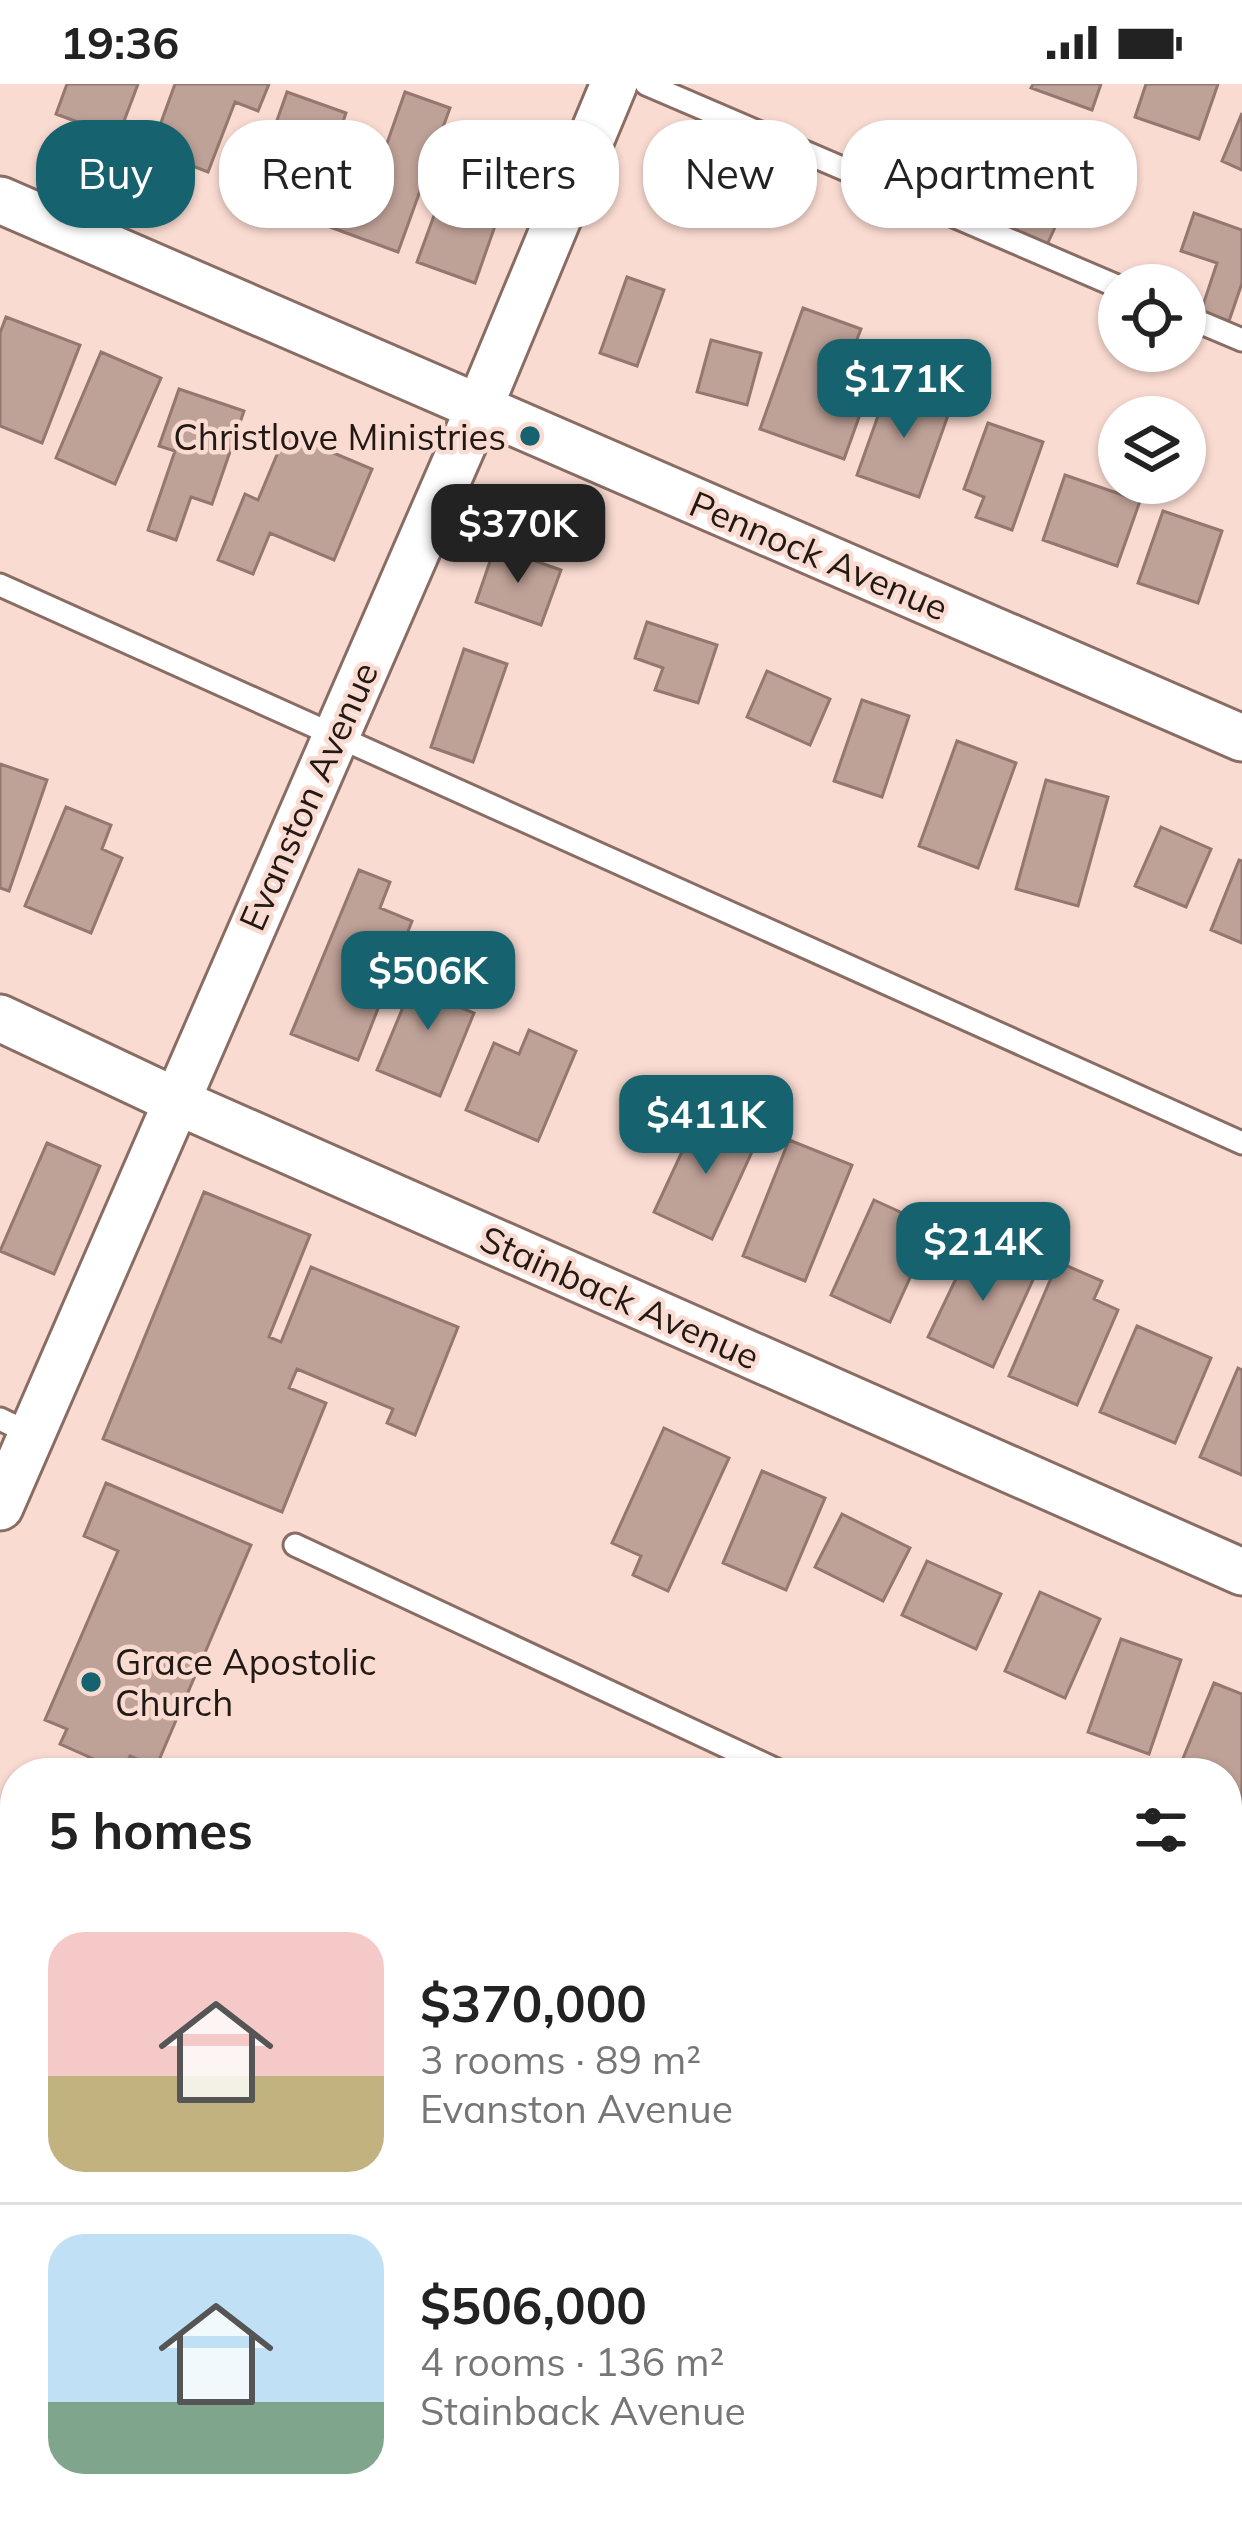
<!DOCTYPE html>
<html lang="en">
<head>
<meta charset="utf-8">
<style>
  body { margin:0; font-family:Mulish,sans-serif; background:#f6f6f6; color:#222; height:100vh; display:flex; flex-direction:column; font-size:45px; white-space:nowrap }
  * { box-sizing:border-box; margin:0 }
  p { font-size:39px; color:#767676 }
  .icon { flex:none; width:66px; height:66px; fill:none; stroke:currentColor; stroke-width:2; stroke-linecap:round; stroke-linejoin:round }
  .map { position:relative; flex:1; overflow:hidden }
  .details { position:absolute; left:0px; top:1674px; width:1242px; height:768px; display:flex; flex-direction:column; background:#fff; border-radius:48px 48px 0 0; box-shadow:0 3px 9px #0004 }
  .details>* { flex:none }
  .hud { position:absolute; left:36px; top:36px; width:1170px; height:108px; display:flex; gap:24px }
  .fabs { position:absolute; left:1098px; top:180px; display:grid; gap:24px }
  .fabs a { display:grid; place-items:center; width:108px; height:108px; border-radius:50%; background:#fff; box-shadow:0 3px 9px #0004; font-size:60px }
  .price { position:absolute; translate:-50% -102px; padding:0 27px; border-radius:24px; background:#16626e; color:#fff; font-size:39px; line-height:78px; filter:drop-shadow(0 3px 6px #0008) }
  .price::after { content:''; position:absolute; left:50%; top:72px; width:36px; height:27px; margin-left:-18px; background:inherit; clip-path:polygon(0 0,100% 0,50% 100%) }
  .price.on { background:#222; color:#fff }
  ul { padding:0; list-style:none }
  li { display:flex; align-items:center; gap:36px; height:300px; padding:0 48px }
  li+li { border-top:3px solid #e0e0e0 }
  li span { display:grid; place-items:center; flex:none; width:336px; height:240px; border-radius:36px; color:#555 }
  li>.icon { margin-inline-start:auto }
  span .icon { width:144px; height:144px; fill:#fffc; stroke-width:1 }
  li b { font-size:51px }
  h2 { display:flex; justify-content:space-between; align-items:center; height:144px; padding:0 48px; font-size:51px }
  .tag { padding:0 42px; border-radius:48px; background:#fff; box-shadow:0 3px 9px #0004; font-size:42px; line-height:108px }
  .tag.on { background:#16626e; color:#fff }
  .status { display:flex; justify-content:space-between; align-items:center; height:84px; padding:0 60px; background:#fff; direction:ltr }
  .status svg { height:33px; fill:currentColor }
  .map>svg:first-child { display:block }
  .building { fill:#bea197; stroke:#947870; stroke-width:3 }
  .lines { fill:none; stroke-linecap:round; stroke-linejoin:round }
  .service-casing { stroke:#896d64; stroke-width:27 }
  .minor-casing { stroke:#896d64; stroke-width:51 }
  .tertiary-casing { stroke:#896d64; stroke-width:63 }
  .service { stroke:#fff; stroke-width:21 }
  .minor { stroke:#fff; stroke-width:45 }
  .tertiary { stroke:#fff; stroke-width:57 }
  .poi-dot { fill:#16626e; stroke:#fadbd1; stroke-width:4.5 }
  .labels { text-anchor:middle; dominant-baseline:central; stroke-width:9; stroke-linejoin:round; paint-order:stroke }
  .poi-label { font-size:36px; fill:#221814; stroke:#fadbd1; text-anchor:end }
  .street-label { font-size:36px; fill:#221814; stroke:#fadbd1 }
</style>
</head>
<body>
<div class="status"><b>19:36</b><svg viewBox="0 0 49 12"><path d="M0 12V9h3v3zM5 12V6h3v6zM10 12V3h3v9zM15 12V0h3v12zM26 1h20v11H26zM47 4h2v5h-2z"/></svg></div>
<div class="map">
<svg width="1242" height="2442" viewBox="0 0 1242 2442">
  <rect width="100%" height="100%" fill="#fadbd1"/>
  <path class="building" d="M67 0H138L118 53 56 30Z
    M175 0H269L258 27 235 18 208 88 151 66Z
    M1033 0H1101L1092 26 1031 4Z
    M1146 0H1218L1199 55 1135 33Z
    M287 8 346 29 311 132 280 121 284 106 256 96Z
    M405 8 450 24 398 168 330 143 363 53 386 62Z
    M1242 29V86L1222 77Z
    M1035 88 1072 106 1046 163 1008 145Z
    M446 99 503 119 475 199 417 178Z
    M1194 129 1242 146V199L1229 237 1201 227 1217 179 1181 167Z
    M627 193 664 206 637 282 600 269Z
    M803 224 861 245 854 263 881 272 844 375 760 345Z
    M6 233 80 261 42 359 0 342V249Z
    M711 256 761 269 747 321 697 308Z
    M101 268 161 294 115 400 56 374Z
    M889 301 951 323 919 413 857 391Z
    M179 305 244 327 212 420 191 413 176 456 148 446 175 367 159 362Z
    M988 339 1043 358 1012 446 976 433 984 413 964 405Z
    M286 349 372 385 334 476 270 449 253 490 218 476 245 410 258 416Z
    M1065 391 1140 417 1117 482 1043 456Z
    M1163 427 1222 447 1198 519 1138 499Z
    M495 463 561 486 541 541 476 518Z
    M647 538 717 561 698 619 655 606 663 584 635 574Z
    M464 565 507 580 473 678 431 663Z
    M767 587 830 615 810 661 747 633Z
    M862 616 909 632 882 713 834 697Z
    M957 657 1016 679 978 784 919 762Z
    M0 680 47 696 9 807 0 804Z
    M1046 696 1108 713 1078 822 1016 805Z
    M66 723 111 741 102 765 122 774 91 849 25 822Z
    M1161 743 1211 765 1186 823 1135 802Z
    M1239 776 1242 777V859L1211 846Z
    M359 786 390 798 380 824 412 837 358 976 291 950Z
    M420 882 466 901 457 922 474 929 440 1012 377 986Z
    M529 946 576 967 538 1057 466 1026 494 959 519 970Z
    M699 1031 757 1057 712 1155 654 1128Z
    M789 1056 852 1081 805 1197 743 1172Z
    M47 1059 100 1082 54 1190 0 1167Z
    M204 1108 310 1151 269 1253 281 1258 311 1183 458 1243 415 1351 387 1339 393 1325 297 1285 289 1304 326 1319 282 1428 103 1355Z
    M874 1116 933 1143 890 1238 831 1211Z
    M974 1157 1037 1187 993 1283 928 1253Z
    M1058 1178 1102 1197 1094 1215 1118 1226 1077 1321 1009 1292Z
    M1137 1242 1211 1274 1175 1359 1100 1328Z
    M1238 1284 1242 1286V1391L1200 1373Z
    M664 1344 729 1374 668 1507 633 1491 641 1472 612 1459Z
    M762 1387 825 1414 786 1506 723 1479Z
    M106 1399 251 1461 156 1683 130 1672 123 1688 60 1660 67 1645 45 1636 118 1467 84 1452Z
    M842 1430 910 1464 883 1517 815 1483Z
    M927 1477 1001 1510 976 1565 902 1531Z
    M1040 1508 1100 1535 1065 1614 1005 1587Z
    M1121 1555 1181 1576 1149 1670 1088 1648Z
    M1214 1599 1242 1610V1718L1238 1726 1227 1722V1689H1177Z
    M0 1855 15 1860V1921L7 1943 0 1940Z
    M0 2421 18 2429 13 2442H0Z
    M40 2427H108L101 2442H33Z
    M676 2427H714L707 2442H696L674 2431Z
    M720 2427H722L754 2442H712Z
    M989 2427H1039L1032 2442H982Z
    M1061 2427H1110L1103 2442H1054Z"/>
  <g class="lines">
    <g class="service-casing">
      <path id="service" d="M646 0 1119 203
        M1185 232 1242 256
        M0 501 1242 1059
        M0 1335 31 1350
        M295 1461 783 1689
        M1227 1892 1242 1899
        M0 2196 15 2203
        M513 2427 548 2442"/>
    </g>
    <g class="minor-casing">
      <path id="minor" d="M0 116 1242 654
        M0 934 176 1017 1242 1488
        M0 1423 479 324 614 0
        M1227 2133 1242 2098
        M230 2442 237 2427"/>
    </g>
    <g class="tertiary-casing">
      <path id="tertiary" d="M0 1756 15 1763
        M1227 2323 1242 2330"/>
    </g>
    <use href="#service" class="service"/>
    <use href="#minor" class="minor"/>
    <use href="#tertiary" class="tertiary"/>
  </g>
  <g class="poi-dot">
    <circle cx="530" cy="352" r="12"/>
    <circle cx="91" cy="1598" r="12"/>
  </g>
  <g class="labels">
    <g class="poi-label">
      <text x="506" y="352">Christlove Ministries</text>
      <text x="115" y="1577" text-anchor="start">Grace Apostolic<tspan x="115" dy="41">Church</tspan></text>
    </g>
    <g class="street-label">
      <text transform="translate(819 471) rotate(23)">Pennock Avenue</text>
      <text transform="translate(308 712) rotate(-66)">Evanston Avenue</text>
      <text transform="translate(620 1213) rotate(24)">Stainback Avenue</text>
    </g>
  </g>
</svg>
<div class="fabs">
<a><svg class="icon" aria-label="locate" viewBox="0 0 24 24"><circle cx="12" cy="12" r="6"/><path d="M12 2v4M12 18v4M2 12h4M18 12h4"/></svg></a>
<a><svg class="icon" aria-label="layers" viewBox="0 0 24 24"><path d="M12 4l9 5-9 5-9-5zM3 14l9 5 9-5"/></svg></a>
</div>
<b class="price" style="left:904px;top:357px">$171K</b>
<b class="price on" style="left:518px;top:502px">$370K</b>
<b class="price" style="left:428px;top:949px">$506K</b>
<b class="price" style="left:706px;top:1093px">$411K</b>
<b class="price" style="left:983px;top:1220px">$214K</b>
<div class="hud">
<a class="tag on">Buy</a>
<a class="tag">Rent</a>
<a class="tag">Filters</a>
<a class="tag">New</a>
<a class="tag">Apartment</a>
</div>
<section class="details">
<h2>5 homes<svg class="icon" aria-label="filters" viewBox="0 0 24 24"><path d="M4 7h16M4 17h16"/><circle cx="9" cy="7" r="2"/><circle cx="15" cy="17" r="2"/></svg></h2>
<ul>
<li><span style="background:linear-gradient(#f6c9c9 60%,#c2b280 0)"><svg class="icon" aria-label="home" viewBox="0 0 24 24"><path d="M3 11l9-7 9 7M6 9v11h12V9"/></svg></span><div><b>$370,000</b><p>3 rooms · 89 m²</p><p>Evanston Avenue</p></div></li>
<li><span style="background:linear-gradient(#bfe0f5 70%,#7fa58c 0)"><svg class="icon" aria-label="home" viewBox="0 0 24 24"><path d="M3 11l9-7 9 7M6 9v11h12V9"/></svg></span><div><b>$506,000</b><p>4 rooms · 136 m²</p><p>Stainback Avenue</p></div></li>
</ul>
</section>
</div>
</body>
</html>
